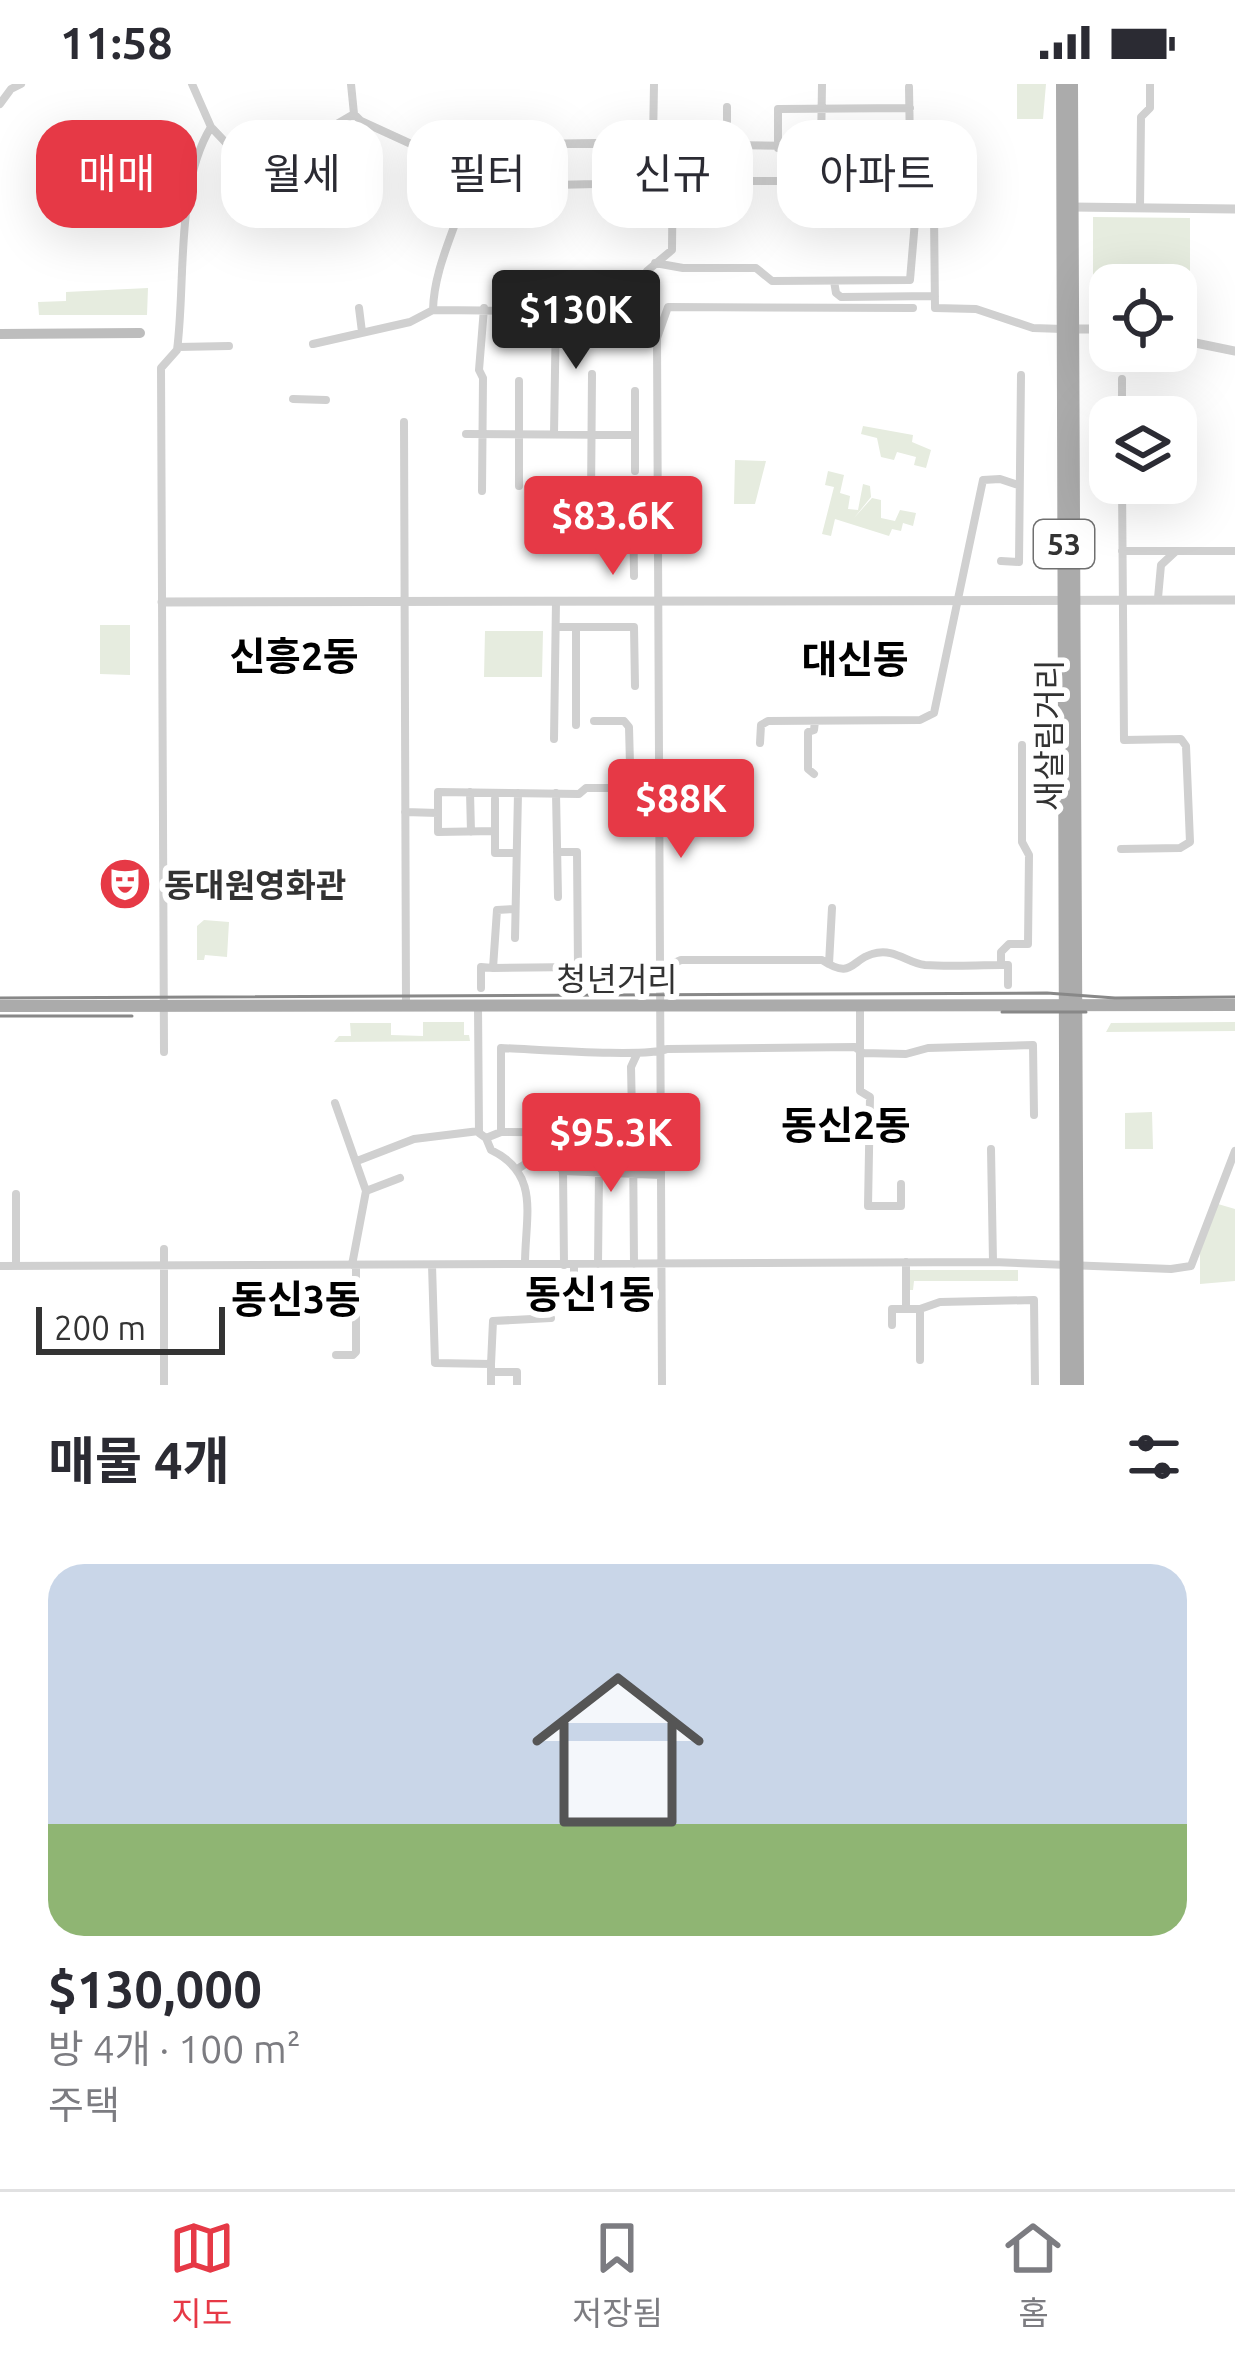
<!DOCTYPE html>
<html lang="ko">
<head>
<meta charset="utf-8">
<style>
  body { margin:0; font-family:Ubuntu,"Noto Sans KR",sans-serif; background:#f7f7f7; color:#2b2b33; height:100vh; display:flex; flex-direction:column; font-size:45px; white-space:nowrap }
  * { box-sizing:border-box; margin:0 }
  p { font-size:39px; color:#7c7c81 }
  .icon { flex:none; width:66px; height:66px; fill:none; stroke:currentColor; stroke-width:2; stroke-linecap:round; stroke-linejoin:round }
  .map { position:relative; height:1301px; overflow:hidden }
  .sheet { display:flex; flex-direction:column; background:#fff; flex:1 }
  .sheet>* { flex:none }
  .top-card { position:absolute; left:36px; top:36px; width:1164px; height:108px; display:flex; gap:24px }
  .fabs { position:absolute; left:1089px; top:180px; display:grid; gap:24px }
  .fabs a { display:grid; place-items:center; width:108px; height:108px; border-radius:24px; background:#fff; box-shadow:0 12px 48px #0002; font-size:60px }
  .scale { position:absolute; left:36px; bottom:30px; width:189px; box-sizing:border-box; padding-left:12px; border:6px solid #333; border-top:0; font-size:33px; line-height:42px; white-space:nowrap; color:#333; -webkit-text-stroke:9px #fff; paint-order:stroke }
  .price { position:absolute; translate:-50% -102px; padding:0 27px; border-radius:12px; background:#e63946; color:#fff; font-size:39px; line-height:78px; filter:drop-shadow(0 3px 6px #0008) }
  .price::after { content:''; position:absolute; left:50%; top:72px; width:36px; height:27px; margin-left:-18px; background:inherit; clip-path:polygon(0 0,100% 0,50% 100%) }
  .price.selected { background:#222; color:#fff }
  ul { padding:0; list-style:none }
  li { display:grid; align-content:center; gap:24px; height:636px; padding:0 48px }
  li span { display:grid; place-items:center; height:372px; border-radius:36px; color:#555 }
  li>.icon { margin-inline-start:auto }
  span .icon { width:216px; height:216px; fill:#fffc; stroke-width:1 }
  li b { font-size:51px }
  h2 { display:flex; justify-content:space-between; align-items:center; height:144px; padding:0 48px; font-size:51px }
  .chip { padding:0 42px; border-radius:36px; background:#fff; box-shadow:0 12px 48px #0002; font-size:42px; line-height:108px }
  .chip.selected { background:#e63946; color:#fff }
  .status { display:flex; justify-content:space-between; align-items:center; height:84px; padding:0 60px; background:#fff; direction:ltr }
  .status svg { height:33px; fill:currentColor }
  .tabs { display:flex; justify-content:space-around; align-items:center; height:168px; border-top:3px solid #e1e1e2; background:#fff; font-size:33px; color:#7c7c81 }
  .tabs a { display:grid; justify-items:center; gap:6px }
  .tabs .selected { color:#e63946 }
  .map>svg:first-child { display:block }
  .green { fill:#e6ecdf }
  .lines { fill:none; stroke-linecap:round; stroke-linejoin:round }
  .minor { stroke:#d0d0d0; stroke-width:8 }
  .tertiary { stroke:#d0d0d0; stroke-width:9 }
  .secondary { stroke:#bdbdbd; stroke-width:10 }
  .primary { stroke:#ababab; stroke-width:12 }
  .tram { stroke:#888; stroke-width:3 }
  .labels { text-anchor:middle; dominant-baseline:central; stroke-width:12; stroke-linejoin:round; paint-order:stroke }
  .shield { fill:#fff; stroke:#707070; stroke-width:3 }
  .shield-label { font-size:30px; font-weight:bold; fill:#333 }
  .street-label { font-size:33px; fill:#333; stroke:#fff }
  .poi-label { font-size:33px; font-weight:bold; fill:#333; stroke:#fff; text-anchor:start }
  .quarter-label { font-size:39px; font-weight:bold; fill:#000; stroke:#fff }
</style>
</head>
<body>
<div class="status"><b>11:58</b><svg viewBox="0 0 49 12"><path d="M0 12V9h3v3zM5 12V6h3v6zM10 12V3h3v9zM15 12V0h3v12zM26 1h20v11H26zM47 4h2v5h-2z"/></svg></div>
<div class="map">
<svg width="1235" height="1301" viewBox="0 0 1235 1301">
  <rect width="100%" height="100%" fill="#fff"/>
  <path class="green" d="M1017 0H1046L1043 35H1017Z
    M1093 133 1190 134V254L1176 250V201H1110V240L1093 239Z
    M148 204 147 231H39L38 218 66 217V208Z
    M562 232H633L638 238H646L645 256H635L632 242 562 241Z
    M863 342 913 351 912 358 931 366 926 384 914 381 916 373 897 368 894 376 881 373 877 354 861 350Z
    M735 376 766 377 755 420H734Z
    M828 387 844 391 840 409 850 412 848 425 858 426 863 400 870 402 871 413 854 434 872 414 881 416V434L895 437 900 426 916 429 913 442 903 439 901 447 892 445 889 452 835 435 831 452 822 450 834 403 825 401Z
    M100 541H130V591L100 590Z
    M485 547H543L542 593H484Z
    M204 836 229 838 227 873 205 871 204 876H197V842Z
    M423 938H464V951H469L470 957 334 958 339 952H351L350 939H391V951L423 952Z
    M1235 938V947L1106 948 1111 939Z
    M1152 1028 1153 1065H1125V1029Z
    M1218 1120 1235 1125V1197L1200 1200V1168Z
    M909 1186H1018V1197H914L913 1206H909Z"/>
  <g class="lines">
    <path class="minor" d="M192 0 211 43 228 61 246 93 354 30
      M351 0 354 30 361 37 470 87C463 134 434 177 433 226
      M909 3 910 62
      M0 20 11 5 21 0
      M727 23V61L938 64
      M653 57 654 0
      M821 63 822 0
      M778 64V25L910 24
      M292 67 317 102
      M596 96 646 95
      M673 97H804V64
      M525 101V70L530 60 727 57
      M468 103 596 100 598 61
      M1140 124 1141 33 1150 24V0
      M655 179 683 184H756L772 197 910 196 915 137 924 129 934 130 935 224 976 225 1033 244 1063 245
      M834 197 836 209 841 213 935 212
      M359 224 362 248
      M646 228 647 187 672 166 673 57
      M313 260 410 238 433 226 646 228 657 253
      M178 263 229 262
      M1122 295V333
      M519 297V402
      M293 315 326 316
      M404 338 406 921
      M466 350 635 351
      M554 350 556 225
      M635 387V307
      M482 407 483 294 479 286 484 224
      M591 415 592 290
      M536 417 633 414 634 492
      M1122 467H1235
      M1001 477 1019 478 1021 291
      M1158 514 1161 481 1175 468
      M556 543H634L635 602
      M594 637H624L629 643 631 718
      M576 641V544
      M554 655 556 517
      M760 659 761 641 768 637 920 636 934 629 983 396 1000 395 1018 401
      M814 690 808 685V648L814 646 815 637
      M470 708 471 748
      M556 709 558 813
      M495 715V769H515
      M405 728 438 729V708L579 710 586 704H659
      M438 729V748L495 747
      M1121 765 1180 764 1190 758 1186 662 1181 655 1124 656 1122 399
      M557 768H577L578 883 660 885 681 876H822C852 896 851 876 872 870 894 863 907 879 925 881 950 883 976 881 1001 881V868L1009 860H1028L1029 771 1022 758V661
      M515 854 518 709
      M829 880 832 824
      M1001 881H1008V901
      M493 884 578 883
      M481 904V883L493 884 497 826 514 825
      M478 921 479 1049 486 1054
      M860 922V1007L870 1013 868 1122H901V1100
      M164 968 161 284 177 266C186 199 175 101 211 43
      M637 970 631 983 632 1031 620 1036 614 1049 501 1048V964C533 965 645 974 667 965L855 963 863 969 906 970 928 964 1033 961 1034 1031
      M335 1019 366 1107
      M585 1020 586 1049
      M501 1048 486 1054 491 1066C541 1090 525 1132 525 1180
      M633 1056 634 1180
      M991 1065 993 1178
      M357 1077 414 1055 479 1047
      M519 1084 527 1079 557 1080 563 1087 564 1181
      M563 1087 661 1091
      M16 1110V1182
      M906 1178V1225H920V1276
      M598 1180 599 1088
      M352 1181 366 1107 400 1094
      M432 1181 435 1279 491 1280V1301
      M0 1182 993 1178 1171 1185 1191 1182 1235 1067
      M574 1199V1180
      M920 1225 940 1218 1034 1216 1035 1301
      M892 1241V1225H906
      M336 1271H353L356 1268V1181
      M491 1280 493 1237 551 1234
      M491 1288H517V1301
      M164 1301V1165
      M662 1301 657 254 668 223 913 224"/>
    <path class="tertiary" d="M1072 123 1235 125
      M1072 245H1110
      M1176 255 1235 267
      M162 518 1235 516"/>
    <path class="secondary" d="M0 250 140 249"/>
    <path class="primary" d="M1062 0 1066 1301
      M1072 0 1078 1301
      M0 922 1235 921"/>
    <path class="tram" d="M0 914 1047 909 1115 914 1235 913
      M1002 928H1086
      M0 932H132"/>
  </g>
  <defs>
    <g id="theatre-disc" transform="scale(2.7)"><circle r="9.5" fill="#e63946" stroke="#fff"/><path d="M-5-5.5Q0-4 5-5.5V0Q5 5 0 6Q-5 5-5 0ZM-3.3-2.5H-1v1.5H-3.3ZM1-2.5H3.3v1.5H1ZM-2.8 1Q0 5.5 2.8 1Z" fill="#fff"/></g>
  </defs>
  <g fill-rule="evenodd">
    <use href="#theatre-disc" x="125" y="800"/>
  </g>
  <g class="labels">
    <rect class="shield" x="1034" y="436" width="60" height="48" rx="9"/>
    <g class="shield-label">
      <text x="1064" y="460">53</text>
    </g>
    <g class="street-label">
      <text transform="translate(1048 651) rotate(-90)">새살림거리</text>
      <text x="617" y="894">청년거리</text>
    </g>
    <g class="poi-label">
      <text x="164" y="800">동대원영화관</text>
    </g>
    <g class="quarter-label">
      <text x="294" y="571">신흥2동</text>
      <text x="855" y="574">대신동</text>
      <text x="846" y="1040">동신2동</text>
      <text x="590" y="1209">동신1동</text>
      <text x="296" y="1214">동신3동</text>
    </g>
  </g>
</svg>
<div class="fabs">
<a><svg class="icon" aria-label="locate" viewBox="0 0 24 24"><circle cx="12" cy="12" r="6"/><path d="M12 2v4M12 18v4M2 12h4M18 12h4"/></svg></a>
<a><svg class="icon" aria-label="layers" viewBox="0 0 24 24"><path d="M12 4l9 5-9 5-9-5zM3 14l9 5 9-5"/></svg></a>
</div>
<div class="scale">200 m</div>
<b class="price selected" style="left:576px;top:288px">$130K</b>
<b class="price" style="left:613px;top:494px">$83.6K</b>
<b class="price" style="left:681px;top:777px">$88K</b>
<b class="price" style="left:611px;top:1111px">$95.3K</b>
<div class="top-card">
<a class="chip selected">매매</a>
<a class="chip">월세</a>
<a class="chip">필터</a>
<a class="chip">신규</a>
<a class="chip">아파트</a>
</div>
</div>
<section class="sheet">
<h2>매물 4개<svg class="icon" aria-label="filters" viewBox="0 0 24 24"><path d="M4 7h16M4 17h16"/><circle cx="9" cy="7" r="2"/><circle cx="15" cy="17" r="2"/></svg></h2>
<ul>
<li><span style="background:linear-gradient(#c9d6e8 70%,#8fb573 0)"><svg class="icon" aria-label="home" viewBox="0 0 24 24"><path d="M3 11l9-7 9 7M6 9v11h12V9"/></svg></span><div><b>$130,000</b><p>방 4개 · 100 m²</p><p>주택</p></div></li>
</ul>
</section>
<nav class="tabs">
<a class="selected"><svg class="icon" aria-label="map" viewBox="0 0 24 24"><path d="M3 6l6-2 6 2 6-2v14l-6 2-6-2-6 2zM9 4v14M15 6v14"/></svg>지도</a>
<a><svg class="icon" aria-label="saved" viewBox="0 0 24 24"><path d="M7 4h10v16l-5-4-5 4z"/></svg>저장됨</a>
<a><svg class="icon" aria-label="home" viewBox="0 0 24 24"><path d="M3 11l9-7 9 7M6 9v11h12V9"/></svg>홈</a>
</nav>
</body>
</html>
